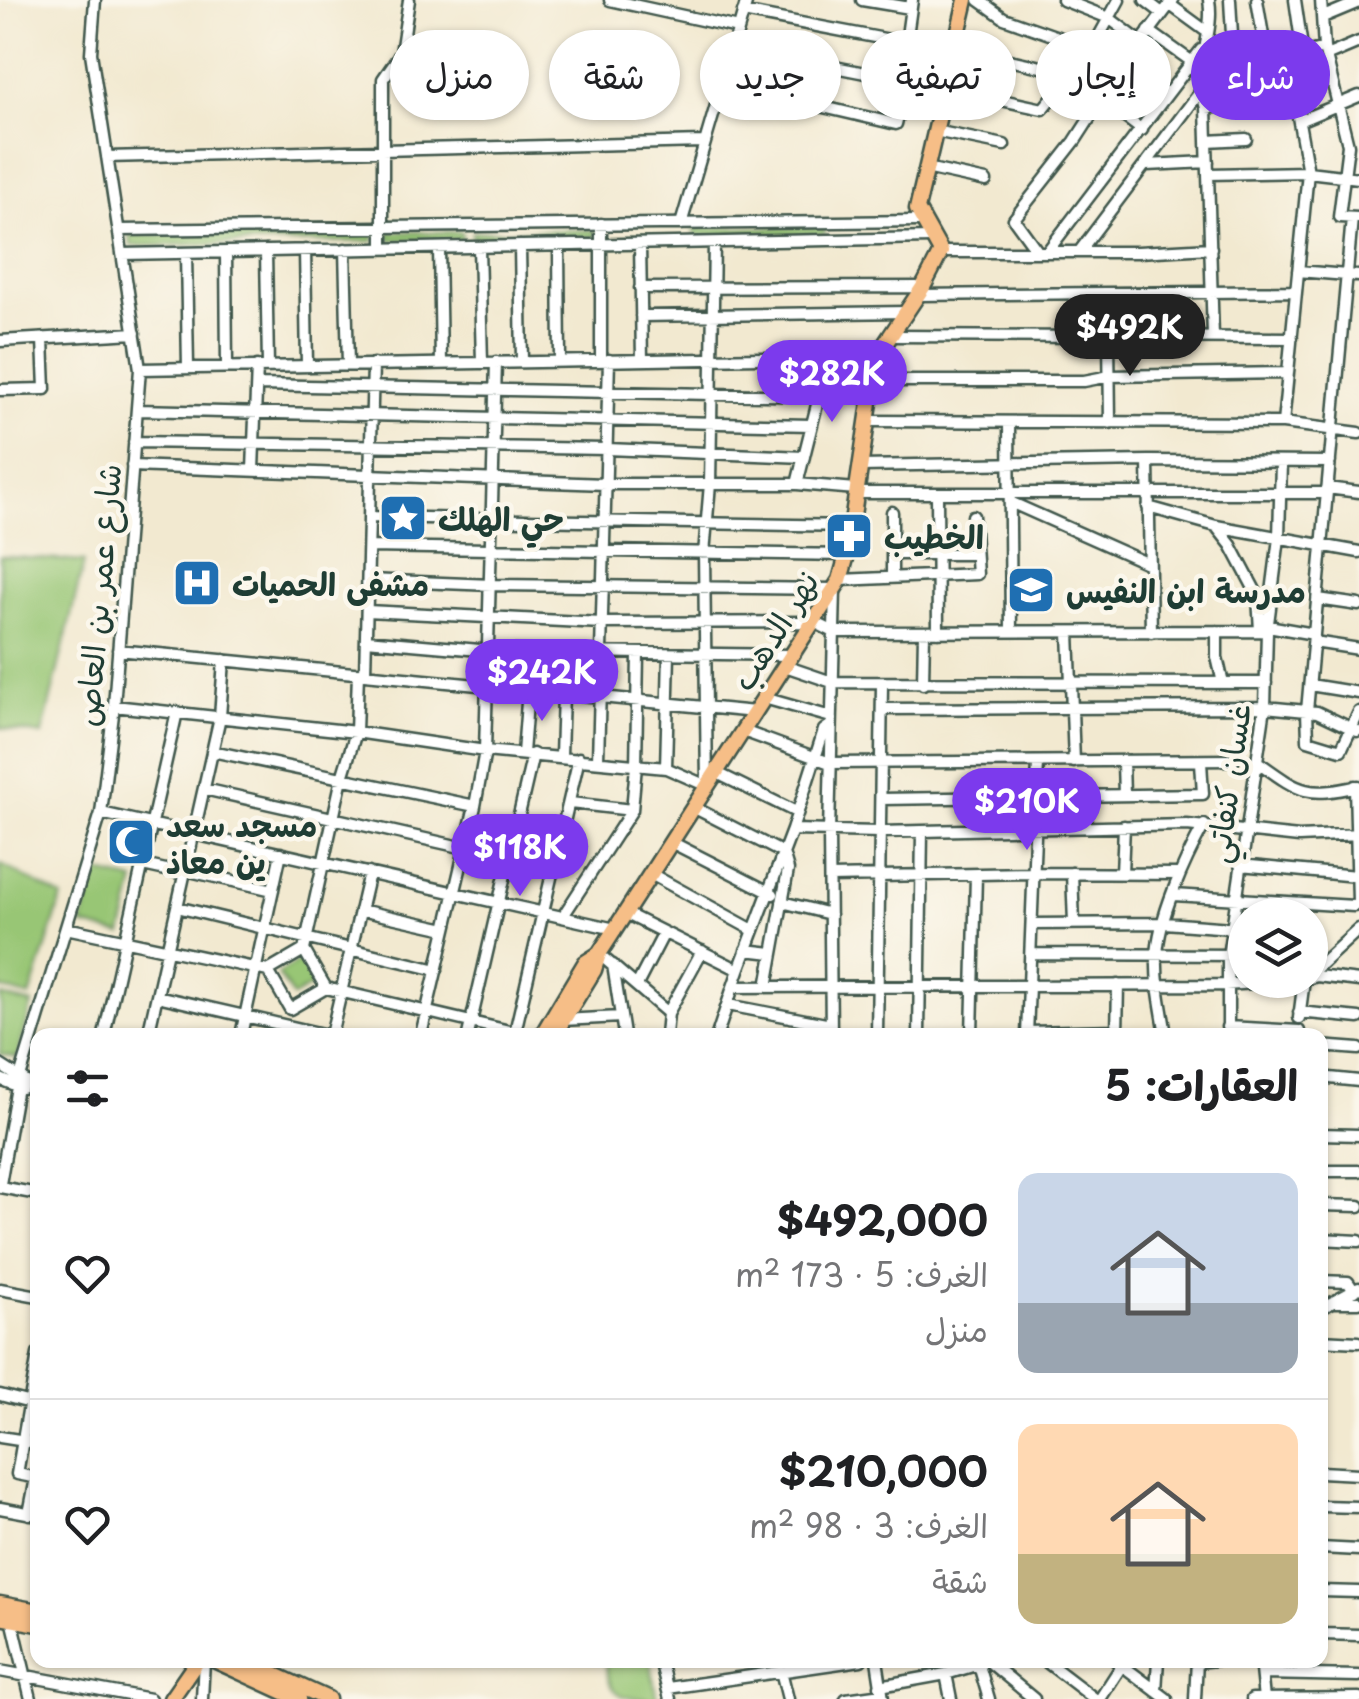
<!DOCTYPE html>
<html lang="ar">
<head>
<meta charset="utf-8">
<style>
  body { margin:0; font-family:"Playpen Sans","Playpen Sans Arabic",sans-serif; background:#f6f6f6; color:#202124; direction:rtl; height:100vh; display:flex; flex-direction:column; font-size:38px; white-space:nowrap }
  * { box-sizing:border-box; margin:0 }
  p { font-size:32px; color:#757577 }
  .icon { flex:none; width:55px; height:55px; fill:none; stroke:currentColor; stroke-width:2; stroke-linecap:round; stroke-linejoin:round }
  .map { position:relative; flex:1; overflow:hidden; direction:ltr }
  .sheet { position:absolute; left:30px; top:1028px; width:1298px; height:640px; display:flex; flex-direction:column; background:#fff; border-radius:20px; box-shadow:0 2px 8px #0004; direction:rtl }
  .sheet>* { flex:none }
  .top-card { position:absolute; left:30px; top:30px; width:1300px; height:90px; direction:rtl; display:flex; gap:20px }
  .buttons { position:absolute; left:1228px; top:898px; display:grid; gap:20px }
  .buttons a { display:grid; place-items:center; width:100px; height:100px; border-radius:50%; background:#fff; box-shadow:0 2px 8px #0004; font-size:50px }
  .price { position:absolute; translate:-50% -85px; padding:0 22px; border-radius:35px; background:#7c3aed; color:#fff; font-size:32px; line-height:65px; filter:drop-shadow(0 2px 5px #0008) }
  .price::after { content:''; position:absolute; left:50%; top:60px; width:30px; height:22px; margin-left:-15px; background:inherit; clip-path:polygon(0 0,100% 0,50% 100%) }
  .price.on { background:#222; color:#fff }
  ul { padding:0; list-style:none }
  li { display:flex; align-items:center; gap:30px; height:250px; padding:0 30px }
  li+li { border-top:2px solid #e0e0e0 }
  li span { display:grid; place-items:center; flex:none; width:280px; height:200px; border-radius:20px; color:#555 }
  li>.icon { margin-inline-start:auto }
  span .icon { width:120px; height:120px; fill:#fffc; stroke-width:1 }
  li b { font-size:42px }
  h2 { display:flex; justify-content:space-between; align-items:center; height:120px; padding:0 30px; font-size:42px }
  .chip { padding:0 35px; border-radius:45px; background:#fff; box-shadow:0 2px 8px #0004; font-size:35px; line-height:90px }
  .chip.on { background:#7c3aed; color:#fff }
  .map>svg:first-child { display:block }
  .green { fill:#98c674; stroke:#5c8254; stroke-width:2.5 }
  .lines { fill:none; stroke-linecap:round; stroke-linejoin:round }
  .minor-casing { stroke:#3f574b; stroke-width:15 }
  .major-casing { stroke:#3f574b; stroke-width:19 }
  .minor { stroke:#fff; stroke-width:10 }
  .major { stroke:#f6be87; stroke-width:14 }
  .labels { text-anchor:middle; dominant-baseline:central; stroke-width:9; stroke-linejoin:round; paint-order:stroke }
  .poi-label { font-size:32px; font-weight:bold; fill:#1f3d34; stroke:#fbf7ec; text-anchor:start }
  .street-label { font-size:32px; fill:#1f3d34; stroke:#fbf7ec }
</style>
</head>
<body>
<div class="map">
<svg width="1359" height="1699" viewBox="0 0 1359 1699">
  <rect width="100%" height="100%" fill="#fbf7ec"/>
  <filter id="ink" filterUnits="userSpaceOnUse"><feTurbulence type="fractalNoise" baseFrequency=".01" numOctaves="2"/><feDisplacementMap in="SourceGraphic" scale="20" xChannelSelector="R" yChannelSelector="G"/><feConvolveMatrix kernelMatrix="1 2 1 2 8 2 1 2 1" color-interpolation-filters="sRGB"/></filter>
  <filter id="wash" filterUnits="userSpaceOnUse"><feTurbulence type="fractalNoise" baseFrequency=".0048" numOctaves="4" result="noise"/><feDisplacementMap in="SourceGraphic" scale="40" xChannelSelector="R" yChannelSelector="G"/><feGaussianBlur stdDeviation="2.25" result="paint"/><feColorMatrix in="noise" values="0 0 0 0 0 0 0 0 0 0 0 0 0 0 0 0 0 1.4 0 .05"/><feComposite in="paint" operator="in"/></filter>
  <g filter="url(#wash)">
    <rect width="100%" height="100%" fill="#f2e9d0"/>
    <path class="green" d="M825 227V234L694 236V228Z
      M596 230V237L472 239V232Z
      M374 232V241L131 246 129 235Z
      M389 232H462V240H389Z
      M0 556 84 562 42 735 0 728Z
      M0 864 62 897 30 997 0 988Z
      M95 872 135 881 122 935 82 925Z
      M303 958 318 982 293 997 278 974Z
      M1 996 32 1004 17 1058 0 1054Z
      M605 1660H650L657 1699C622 1699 609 1698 605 1660Z"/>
  </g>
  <g filter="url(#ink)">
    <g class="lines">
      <g class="minor-casing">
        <path id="minor" d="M610 0 738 28
          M862 0 910 8
          M979 0 1004 18 1092 49 1122 69
          M1063 0 1109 18 1142 43
          M1145 0 1162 13
          M1209 0C1215 36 1192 66 1206 108L1213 337
          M1230 0 1236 105
          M1257 0 1274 101
          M1295 0 1303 54
          M1321 0 1324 48 1348 145 1339 217 1358 218
          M1169 4 1206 31
          M743 12 906 43
          M1323 17 1359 2
          M1149 31 1191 61
          M732 47 906 81
          M955 48 1050 69
          M1326 56 1359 42
          M1124 65 1167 94
          M1071 76 1142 130
          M721 83 896 124 906 81V43L912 0
          M946 88 1043 109 1092 49 1119 0
          M1206 108 1295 99
          M1299 121 1359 96
          M935 131 1004 145
          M1207 141 1246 139
          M107 157 703 142
          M1147 165 1208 162
          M926 168 986 181
          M1209 174 1308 172 1359 178
          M1352 218 1307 711 1308 740 1341 750 1359 712
          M681 224 747 0
          M119 230 921 221
          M640 244 642 360
          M559 245 560 361
          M520 246 522 362
          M479 247 482 363
          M439 248 441 363
          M345 249 348 365
          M383 249V79L401 53 409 0
          M305 250 307 366
          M266 251 268 366
          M226 252 227 367
          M941 252H1138L1211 248
          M1038 252 1014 219 1075 141 1124 65 1173 0
          M1047 252 1201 50
          M1079 252 1200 92
          M186 253 188 368
          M122 254 932 238
          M1298 271 1359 276
          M640 288 923 287
          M918 295 1296 291
          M1074 295 1075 337
          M641 316 907 312
          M892 336 1292 338
          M1109 336 1110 423
          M0 341 135 333
          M601 360V224
          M140 369 877 356
          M874 381H1084L1110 376 1286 373
          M257 385 819 396
          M0 390 45 389 43 340
          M137 410 812 425
          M868 421 1283 423 1359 433
          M1283 423 1308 172 1291 78 1298 55 1324 48
          M1009 424 1011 631
          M134 442 607 449 804 457
          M1148 461 1151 632
          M132 466 605 484H797L856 489
          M860 466 1148 461 1330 462
          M253 470 257 366
          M797 484 829 357
          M1327 488 1359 492
          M855 493H1326
          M937 494 938 632
          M1010 502 1149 564
          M1148 507 1216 526
          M892 512V577
          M369 517 851 526
          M369 547 847 555
          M892 554H975
          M368 580 492 585 835 589 829 833 831 1035
          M840 580 977 574 973 516
          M1318 599 1359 605
          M367 611 602 623 814 622 834 632 1267 631
          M1268 626 1314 634
          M1217 631V657L1223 683
          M1260 631 1258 596 1231 545 1216 526 1359 552
          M1069 632 1074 762
          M366 640 491 651 792 655
          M1314 642 1359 649
          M118 650 755 712
          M785 666 832 682 1266 683
          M365 674 373 364
          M923 684 924 632
          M1310 685 1359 693
          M764 698 831 717
          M114 706 356 732 485 751 666 768 707 786 704 554 710 484 714 243
          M882 709 1265 707 1317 712 1357 731
          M743 731 830 763 1234 760
          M212 751 475 806
          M523 753 528 690
          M561 756 563 694
          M598 760 609 360
          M1123 762 1124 795
          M1258 762C1300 792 1306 798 1358 786
          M666 768 669 654
          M715 772 796 812
          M204 789 465 848
          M881 799 1203 794 1201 762
          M570 803 632 810
          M693 807 783 853 788 870 767 987
          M101 813 615 929
          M792 830 879 832 1187 825 1299 837 1359 834
          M671 842 773 894
          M143 865 184 874
          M1240 865 1356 876
          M185 870 273 890
          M1072 873 1074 923
          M1122 873 1124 826
          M651 874 753 930
          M830 877 1033 873 1179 874
          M1174 895 1354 906 1358 902 1355 786
          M782 902 830 914
          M177 907 437 970
          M360 910 446 929
          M625 913 739 970 733 987 1225 985 1302 980
          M563 916 632 810 636 766 638 654
          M1032 924 1165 923 1231 928
          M66 928 268 971 304 950 326 988
          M304 950 342 778 356 732 358 673
          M746 950 772 953
          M599 954 668 1013 666 1035
          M1031 954 1245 955
          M613 965 624 1035
          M739 970 792 830 824 730 831 725
          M268 971 290 1009 326 988 526 1035
          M1310 974 1359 929
          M1310 978 1317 976 1359 981
          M637 985 664 933
          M157 996 327 1035
          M728 1005 831 1025
          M1299 1012 1359 1018
          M668 1013 702 951
          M1299 1018 1304 980
          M562 1020 621 1017
          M1227 1027 1299 1031
          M515 1032 579 758
          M1027 1032 1117 1030
          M1117 1034 1118 985
          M104 1035 177 712
          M148 1035 220 717 224 660
          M241 1035 281 853
          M331 1035 369 873
          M421 1035 475 806 485 751 496 362
          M468 1035 533 754
          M717 1035 733 987
          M877 1035 882 684
          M919 1035 922 831
          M972 1035 976 875
          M1027 1035 1038 762
          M1166 1035C1162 1009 1156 984 1157 957 1158 918 1185 860 1204 825
          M1228 1035V956L1265 707 1267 631 1279 538 1281 462
          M1320 1046 1359 1049
          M0 1065 36 1088
          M1320 1077 1359 1081
          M0 1079 22 1088
          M1320 1134 1359 1135
          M1320 1171H1359
          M0 1184 17 1087 101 813 114 706 140 369 91 53 95 0
          M0 1187 38 1194
          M1320 1205 1359 1206
          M1320 1239 1359 1241
          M1320 1281 1348 1282 1354 1291
          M0 1289 38 1296
          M1334 1302H1359
          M1320 1309 1359 1288
          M1320 1340 1359 1342
          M38 1354 17 1474 38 1478
          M0 1395 38 1405
          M0 1437 38 1443
          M1320 1472 1359 1474
          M1320 1506 1359 1507
          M0 1508 38 1515
          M29 1514 36 1478
          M1320 1548 1359 1550
          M1320 1591 1359 1592
          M12 1619 31 1699
          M1320 1634 1359 1635
          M660 1660 670 1699
          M877 1660 883 1699
          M987 1660 1034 1699
          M1044 1660 1095 1699
          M1115 1660 1167 1699
          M1260 1660 1264 1699
          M978 1662 989 1699
          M1197 1662 1217 1660
          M0 1671 150 1699
          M781 1671 788 1699
          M946 1674 951 1699
          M1262 1674 1359 1676
          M880 1686 946 1674 979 1664
          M668 1688 861 1660
          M1156 1691 1158 1660
          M202 1699 204 1660
          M846 1699 882 1694
          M1100 1699 1122 1665
          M1195 1699 1197 1660
          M1252 1699 1359 1698"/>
      </g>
      <g class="major-casing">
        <path id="major" d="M542 1035 585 963 599 954
          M554 1035 594 970 599 954 840 580 847 555 877 356 923 287 941 252 917 209 966 0
          M0 1604 38 1611
          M0 1617 38 1624
          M214 1660 299 1699
          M242 1660 328 1699
          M171 1699 198 1660"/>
      </g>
      <use href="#minor" class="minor"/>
      <use href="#major" class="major"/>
    </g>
  </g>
  <defs>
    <g id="sight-square" transform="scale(2.5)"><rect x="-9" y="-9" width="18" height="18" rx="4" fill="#1f6fb2" stroke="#fbf7ec"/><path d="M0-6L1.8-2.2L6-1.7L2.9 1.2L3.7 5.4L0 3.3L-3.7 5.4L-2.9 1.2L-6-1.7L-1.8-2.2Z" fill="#fff"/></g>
    <g id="pharmacy-square" transform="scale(2.5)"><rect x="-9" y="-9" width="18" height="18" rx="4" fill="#1f6fb2" stroke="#fbf7ec"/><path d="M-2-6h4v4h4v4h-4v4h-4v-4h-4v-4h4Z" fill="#fff"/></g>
    <g id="hospital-square" transform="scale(2.5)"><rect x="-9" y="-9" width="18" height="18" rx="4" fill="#1f6fb2" stroke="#fbf7ec"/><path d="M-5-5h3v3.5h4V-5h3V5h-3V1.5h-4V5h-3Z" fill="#fff"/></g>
    <g id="school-square" transform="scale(2.5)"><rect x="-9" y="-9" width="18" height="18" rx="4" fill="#1f6fb2" stroke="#fbf7ec"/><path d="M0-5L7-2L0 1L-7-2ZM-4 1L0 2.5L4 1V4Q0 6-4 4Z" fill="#fff"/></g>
    <g id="mosque-square" transform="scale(2.5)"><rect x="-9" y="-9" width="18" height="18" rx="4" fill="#1f6fb2" stroke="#fbf7ec"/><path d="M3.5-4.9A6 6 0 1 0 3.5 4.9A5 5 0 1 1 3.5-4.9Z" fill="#fff"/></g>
  </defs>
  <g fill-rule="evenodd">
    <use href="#sight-square" x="403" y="518"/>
    <use href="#pharmacy-square" x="849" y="536"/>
    <use href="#hospital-square" x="197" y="583"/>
    <use href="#school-square" x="1031" y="590"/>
    <use href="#mosque-square" x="131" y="842"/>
  </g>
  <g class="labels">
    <g class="poi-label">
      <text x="438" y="518">حي الهلك</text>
      <text x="884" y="536">الخطيب</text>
      <text x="232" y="583">مشفى الحميات</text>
      <text x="1066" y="590">مدرسة ابن النفيس</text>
      <text x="166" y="824">مسجد سعد<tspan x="166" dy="37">ين معاذ</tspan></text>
    </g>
    <g class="street-label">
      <text transform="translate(97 595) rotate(-85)">شارع عمر بن العاص</text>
      <text transform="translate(774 630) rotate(-58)">نهر الدهب</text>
      <text transform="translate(1227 783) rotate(-82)">غسان كنفاتي</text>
    </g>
  </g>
</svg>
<div class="buttons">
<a><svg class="icon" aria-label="layers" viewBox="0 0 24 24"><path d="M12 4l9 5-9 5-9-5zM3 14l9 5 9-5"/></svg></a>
</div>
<b class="price on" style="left:1130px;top:379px">$492K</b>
<b class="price" style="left:832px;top:425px">$282K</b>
<b class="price" style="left:542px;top:724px">$242K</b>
<b class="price" style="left:1027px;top:853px">$210K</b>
<b class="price" style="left:520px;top:899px">$118K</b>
<div class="top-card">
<a class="chip on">شراء</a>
<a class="chip">إيجار</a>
<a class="chip">تصفية</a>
<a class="chip">جديد</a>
<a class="chip">شقة</a>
<a class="chip">منزل</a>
</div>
<section class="sheet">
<h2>العقارات: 5<svg class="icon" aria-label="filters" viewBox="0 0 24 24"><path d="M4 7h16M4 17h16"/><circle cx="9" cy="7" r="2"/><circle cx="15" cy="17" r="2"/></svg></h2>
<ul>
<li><span style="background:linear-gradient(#c9d6e8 65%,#9aa5b1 0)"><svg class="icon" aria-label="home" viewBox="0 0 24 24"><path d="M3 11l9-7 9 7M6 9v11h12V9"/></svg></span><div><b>$492,000</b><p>الغرف: 5 · 173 m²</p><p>منزل</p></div><svg class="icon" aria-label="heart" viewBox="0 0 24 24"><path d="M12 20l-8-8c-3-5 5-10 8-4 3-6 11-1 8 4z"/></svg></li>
<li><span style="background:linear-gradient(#ffd9b3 65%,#c2b280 0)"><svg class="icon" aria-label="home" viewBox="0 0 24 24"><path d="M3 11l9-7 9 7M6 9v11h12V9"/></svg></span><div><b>$210,000</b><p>الغرف: 3 · 98 m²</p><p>شقة</p></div><svg class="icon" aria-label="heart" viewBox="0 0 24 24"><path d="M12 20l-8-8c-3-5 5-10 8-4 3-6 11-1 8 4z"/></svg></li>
</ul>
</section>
</div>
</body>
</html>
